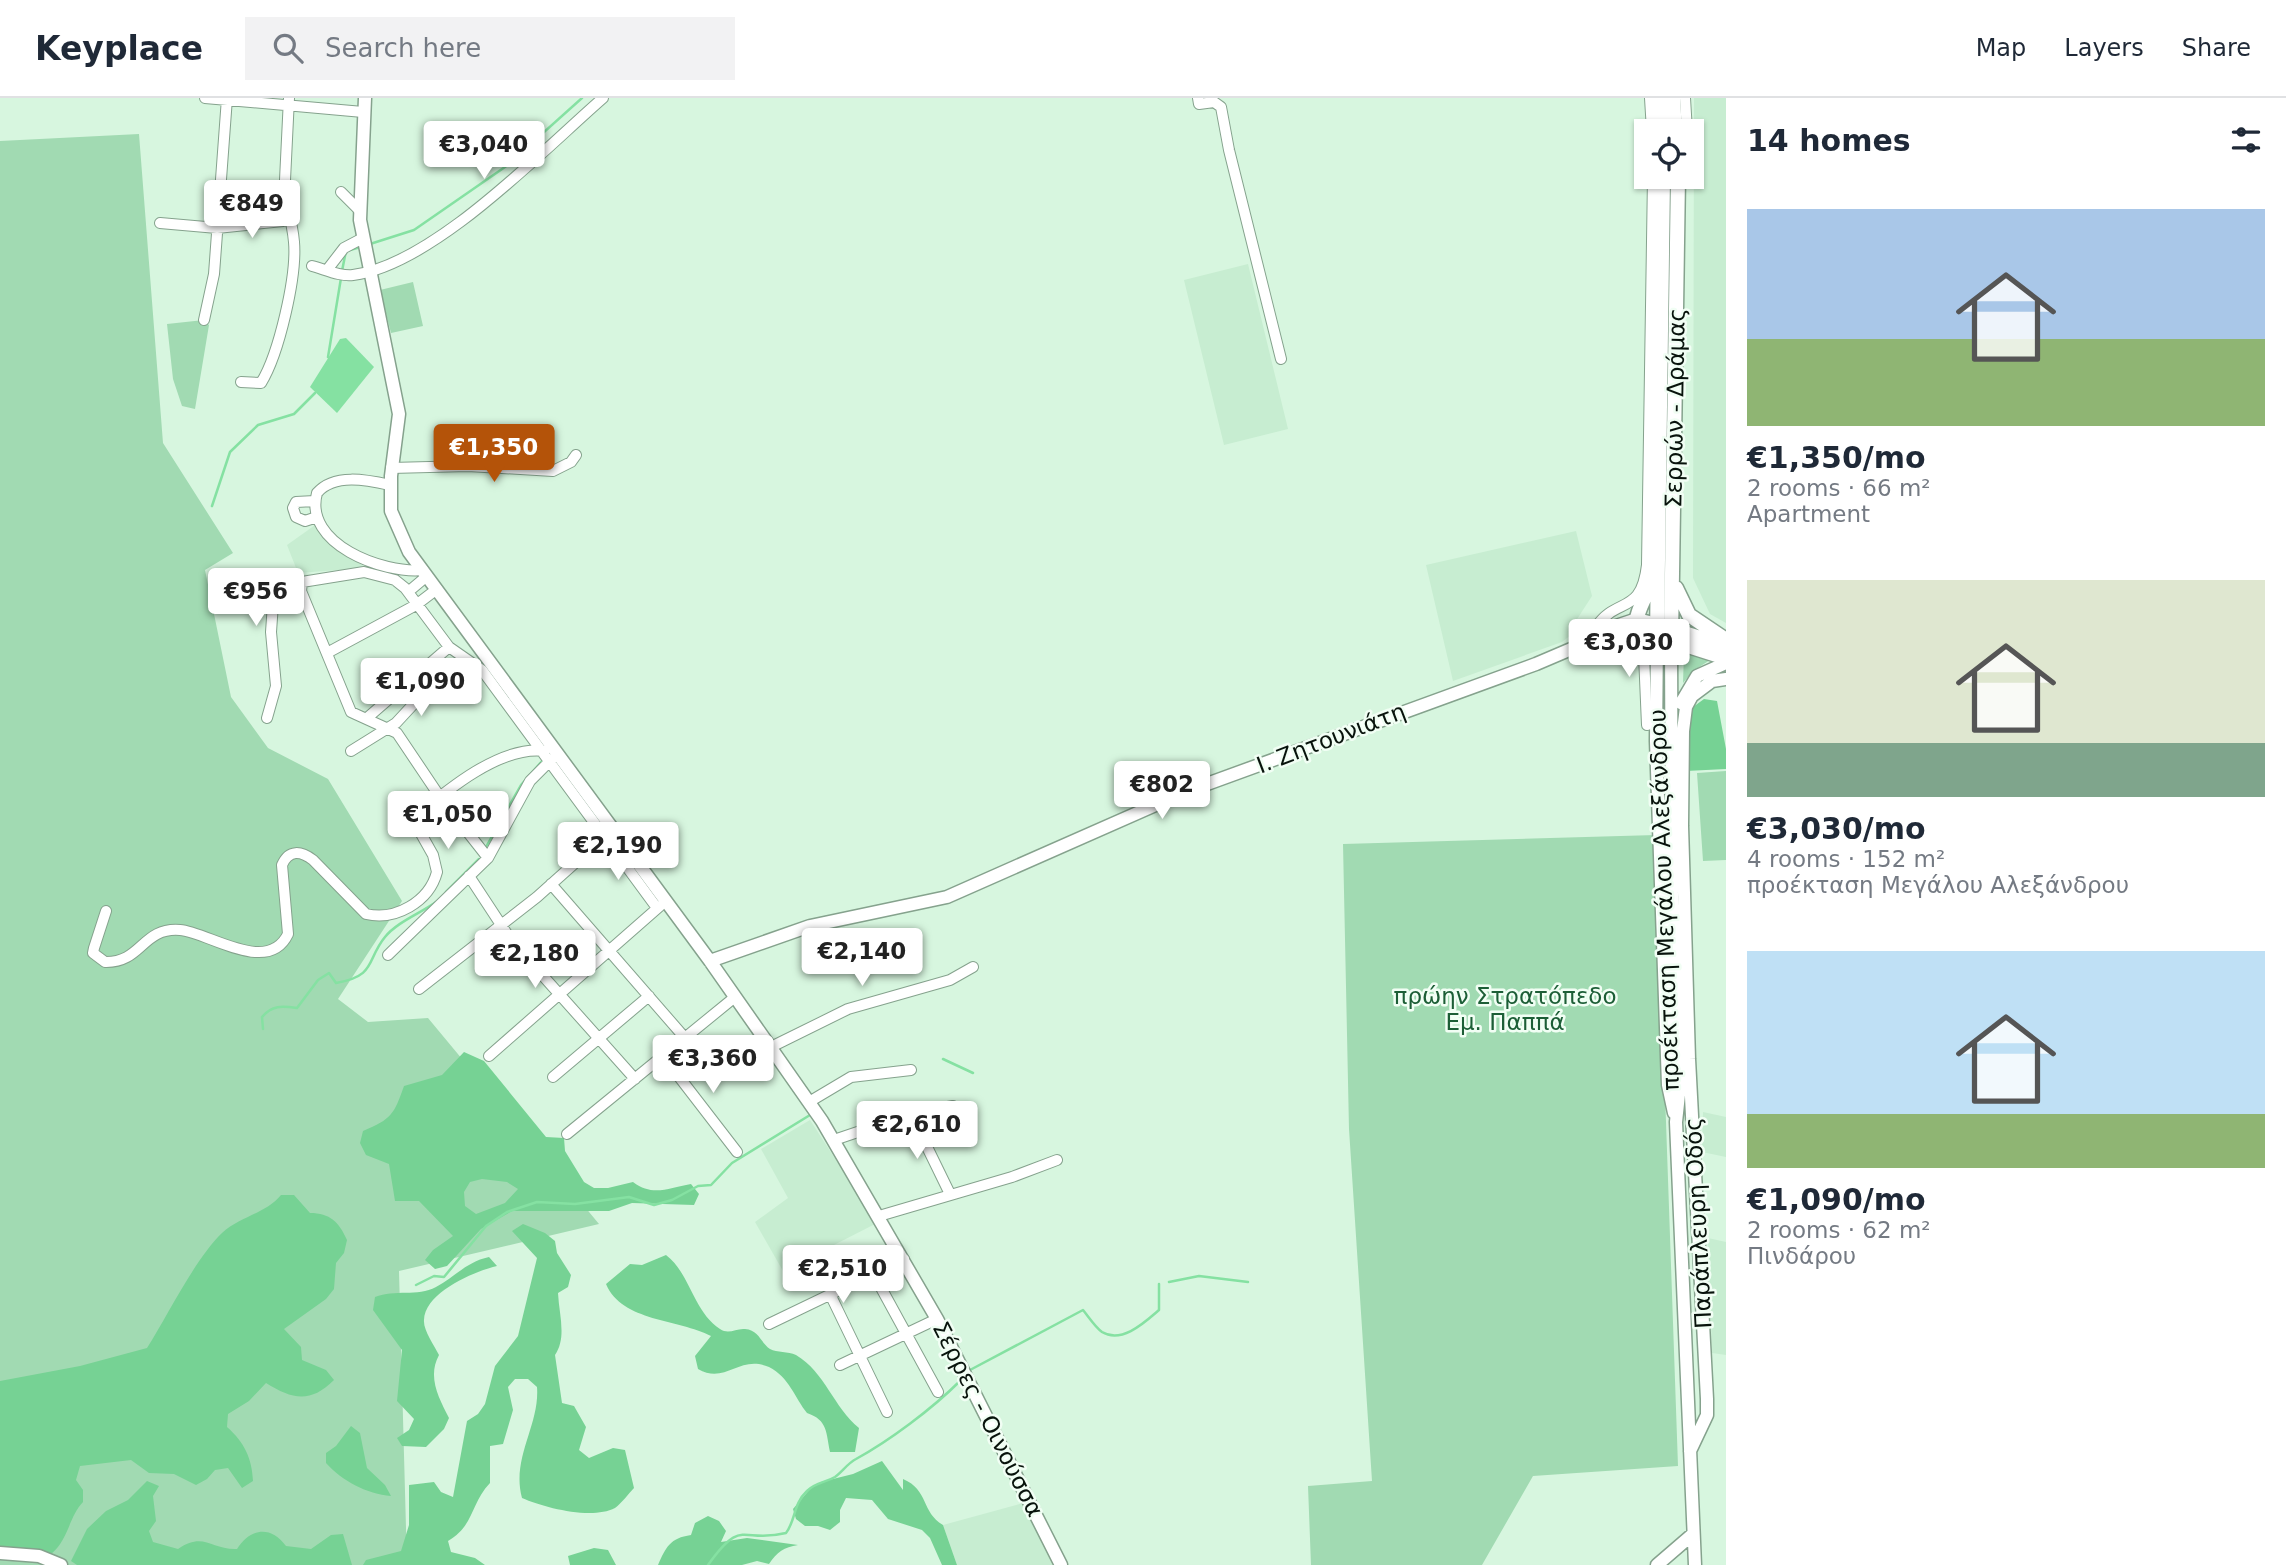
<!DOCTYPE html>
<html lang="en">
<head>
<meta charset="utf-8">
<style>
  body { margin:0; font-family:"DejaVu Sans",sans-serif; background:#f2f2f3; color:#1f2937; height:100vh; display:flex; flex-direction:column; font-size:26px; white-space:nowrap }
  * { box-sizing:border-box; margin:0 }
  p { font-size:23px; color:#747a83 }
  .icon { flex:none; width:38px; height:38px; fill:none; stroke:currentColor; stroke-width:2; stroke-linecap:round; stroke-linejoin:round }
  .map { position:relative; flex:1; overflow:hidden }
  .drawer { display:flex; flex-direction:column; background:#fff; width:560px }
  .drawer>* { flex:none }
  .tools { position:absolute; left:1634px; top:21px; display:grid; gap:14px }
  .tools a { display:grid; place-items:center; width:70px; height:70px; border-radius:0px; background:#fff; box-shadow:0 2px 5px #0004; font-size:35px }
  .price { position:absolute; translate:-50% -60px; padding:0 16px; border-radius:7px; background:#fff; color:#222; font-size:23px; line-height:46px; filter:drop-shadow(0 2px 4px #0008) }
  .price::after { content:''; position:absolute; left:50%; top:42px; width:21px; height:16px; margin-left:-10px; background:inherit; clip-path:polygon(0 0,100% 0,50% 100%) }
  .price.current { background:#b45309; color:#fff }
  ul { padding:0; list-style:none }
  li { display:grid; align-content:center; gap:14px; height:371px; padding:0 21px }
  li span { display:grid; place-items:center; height:217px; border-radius:0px; color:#555 }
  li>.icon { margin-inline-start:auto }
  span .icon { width:126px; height:126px; fill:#fffc; stroke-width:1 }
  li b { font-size:30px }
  h2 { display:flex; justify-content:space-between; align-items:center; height:84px; padding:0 21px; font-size:30px }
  header { display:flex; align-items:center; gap:42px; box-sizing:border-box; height:98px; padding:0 35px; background:#fff; border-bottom:2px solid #e0e1e3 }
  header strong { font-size:33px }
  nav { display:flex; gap:38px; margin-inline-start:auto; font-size:24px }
  .search { width:490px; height:63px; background:#f2f2f3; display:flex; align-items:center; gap:18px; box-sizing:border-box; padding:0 24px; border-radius:0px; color:#747a83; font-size:26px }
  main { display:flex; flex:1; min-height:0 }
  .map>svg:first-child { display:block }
  .built { fill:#c7edd1 }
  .green { fill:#a1dab2 }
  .forest { fill:#76d294; fill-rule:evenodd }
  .water { fill:#85e1a2 }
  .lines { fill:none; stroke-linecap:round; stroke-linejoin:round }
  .stream { stroke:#85e1a2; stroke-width:2.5 }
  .street-casing { stroke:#85a28d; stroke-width:12 }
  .secondary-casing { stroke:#85a28d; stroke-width:15 }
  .primary-casing { stroke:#85a28d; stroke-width:17 }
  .street { stroke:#fff; stroke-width:10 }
  .secondary { stroke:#fff; stroke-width:12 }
  .primary { stroke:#fff; stroke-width:14 }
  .labels { text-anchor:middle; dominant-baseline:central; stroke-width:5; stroke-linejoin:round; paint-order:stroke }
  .street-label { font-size:23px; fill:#08130c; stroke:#f1fef4 }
  .park-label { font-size:23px; fill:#1c5e36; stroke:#f1fef4 }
</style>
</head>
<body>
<header>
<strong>Keyplace</strong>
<div class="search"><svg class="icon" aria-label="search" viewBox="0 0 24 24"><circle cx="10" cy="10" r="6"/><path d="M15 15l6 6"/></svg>Search here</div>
<nav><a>Map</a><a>Layers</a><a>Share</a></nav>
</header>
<main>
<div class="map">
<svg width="1726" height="1467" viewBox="0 0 1726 1467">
  <rect width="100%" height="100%" fill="#d7f6df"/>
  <path class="built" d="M1694 0H1726V525L1710 516 1693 480Z
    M1248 166 1288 331 1224 347 1184 182Z
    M318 425 338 452 367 470 298 475 287 447Z
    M1576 433 1592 498 1570 532 1571 537 1562 544 1453 583 1426 467Z
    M1703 1014 1726 1019V1059L1702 1054Z
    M810 1022 877 1125 783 1173 755 1124 788 1100 761 1051Z
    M1708 1140 1726 1144V1257L1712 1255Z
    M1023 1405 1054 1467H957L943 1427Z"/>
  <path class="green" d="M139 36 163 345 233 455 205 472 231 599 268 650 328 681 402 803 338 901 368 924 428 920 599 1126 399 1173 407 1467H0V43Z
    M413 184 423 228 391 235 380 192Z
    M204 222 209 227 195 311 182 308 173 281 167 226Z
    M1684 554 1710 562 1693 573 1683 585Z
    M1726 673V762L1703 763 1697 675Z
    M1656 737 1678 1368 1533 1378 1482 1467H1311L1308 1388 1372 1383 1349 1031 1343 746Z"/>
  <path class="forest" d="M1704 601 1717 603 1726 651V671L1686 673 1689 612Z
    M464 954 484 963 546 1039 564 1040 565 1053 584 1084 594 1090H608L633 1084C653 1099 668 1090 691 1086L699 1096 694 1107 632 1105 609 1113H512L481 1131 447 1168 435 1171 425 1162 433 1152 453 1138 419 1103H395L389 1066 366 1057 360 1045 363 1033C392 1021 394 1016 404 988L442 977ZM482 1081 507 1084 518 1091 505 1105 476 1116 465 1108 464 1094 470 1084Z
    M281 1097H294L310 1115C330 1115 339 1124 347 1142L344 1155 336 1165 334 1191 326 1201 284 1231 301 1249 302 1262 326 1272 334 1282C310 1306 292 1301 266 1285L249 1303 228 1316 227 1329C244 1344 252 1360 253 1383L242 1390 228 1370 215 1372 207 1381 196 1387 174 1376 149 1375 131 1362 80 1368 76 1382 83 1392V1404C68 1420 69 1442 50 1457L0 1453V1283L80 1268 147 1250C168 1217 195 1161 222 1135 241 1118 265 1116 281 1097Z
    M523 1126 545 1135 555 1143 557 1155 571 1177 568 1189 558 1195C559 1217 567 1239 555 1257L562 1305 574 1308 586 1329 579 1352 589 1360 613 1350 625 1352 634 1390C628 1396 622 1405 615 1410 592 1422 545 1410 522 1400 511 1360 540 1327 537 1289L528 1281H515L508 1289 513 1312 503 1346 490 1348V1385C470 1406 475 1427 448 1443L451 1454 475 1460 485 1467H363L366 1462 401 1453 409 1427V1387L434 1384 441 1394 453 1399 467 1323 478 1316 485 1306 495 1268 518 1238 537 1160 512 1133Z
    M666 1157C690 1175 693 1213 720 1231 729 1237 736 1230 745 1231 759 1232 760 1244 770 1251 777 1255 788 1253 796 1257 825 1274 834 1310 859 1330L855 1354H830C826 1335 828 1322 807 1315 795 1300 789 1279 769 1269 739 1256 726 1287 698 1271L695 1258 711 1238C679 1221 622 1224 606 1186L630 1166 642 1167Z
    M489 1159 497 1168C475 1173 425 1194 424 1222 423 1232 434 1247 439 1257 427 1279 439 1300 449 1320L444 1331 426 1349 402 1348 397 1340 409 1332 414 1321 397 1303 402 1252 373 1212 375 1199C395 1191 417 1199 436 1189 455 1179 466 1164 489 1159Z
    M351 1328 360 1335 367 1370 385 1387 391 1398C367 1396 342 1383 326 1365V1355L336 1348Z
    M882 1363 903 1392V1381C929 1392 921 1414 943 1427L957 1467H942L930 1440 922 1432 888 1421 872 1402 846 1400 840 1412V1424L830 1432 818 1428H805L796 1421 793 1411 810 1391 821 1384 853 1376Z
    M147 1383 159 1388 153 1398 156 1423 149 1433 153 1444 178 1451C204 1433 211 1452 237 1451 250 1430 271 1427 286 1448L311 1451 331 1437 343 1436 352 1467H77L71 1463 87 1431 106 1413 128 1402Z
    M708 1418 719 1423 726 1433 721 1444 747 1440 798 1447C784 1449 777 1454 769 1466L757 1463 742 1467H658C666 1449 670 1440 691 1437L695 1425Z
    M594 1450 608 1452 616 1467H570L568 1458Z"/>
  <path class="water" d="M346 240 374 269 337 315 310 289 340 241Z"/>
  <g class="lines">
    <path class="stream" d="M370 146 414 132 505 69 582 0
      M342 173 346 153 361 149
      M328 259 341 180
      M212 408 230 354 258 327 294 316 315 295
      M486 749 521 687 543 662
      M446 794 479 761
      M263 931 262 919C272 907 282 908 297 910L318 882 329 875 336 885C377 878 366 862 385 839 397 824 421 815 436 804
      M943 961 973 975
      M1169 1184 1199 1178 1248 1184
      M416 1187 434 1178 444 1179 486 1128 507 1114 537 1104 575 1106 629 1099 654 1107 672 1102 698 1088 711 1087 732 1065 810 1017
      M970 1272 1083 1212C1088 1218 1095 1229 1102 1234 1122 1246 1145 1224 1159 1212V1186
      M708 1467C743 1418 741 1446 786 1435 796 1422 793 1406 807 1393 816 1384 825 1385 835 1379 842 1374 848 1365 856 1361 889 1343 932 1311 960 1283"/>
    <g class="street-casing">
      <path id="street" d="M205 0 363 14
        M1198 0 1199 6 1214 4 1221 9 1229 52 1281 261
        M1650 0 1652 33
        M1685 0 1687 33
        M341 94 359 112
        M160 125 217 130 283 123 289 0
        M312 168C324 171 341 179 353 177 433 167 542 53 603 0
        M327 172 344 150 363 140
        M204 222 214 176 227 0
        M241 284 261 285C279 256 297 178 294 144 293 131 290 119 287 107
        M391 370 468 368 553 373 571 364 576 357
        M390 387C367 382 334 375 317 395 303 446 383 476 423 472
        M315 403 296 404 293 410 296 419 305 423 317 419
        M408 494 427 478
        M1643 534 1647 627
        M1597 540 1596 529C1617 498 1641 518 1647 467L1653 79
        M327 555 416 507 437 491
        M267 620 276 588 271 534 274 491 300 486
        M367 620 449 549
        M351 653 396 625 421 598 476 567
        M488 760 440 699 397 635 351 614 301 493 302 484 364 474 395 482 405 490 449 549 482 572 657 810
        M469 778 511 842 635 981
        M551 786 685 940
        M106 813 94 850 93 855 105 864C142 865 142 829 180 832 208 834 268 878 288 836L282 767C289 751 301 753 313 762L366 816C395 823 429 804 437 774L433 757 415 725V719C447 692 501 647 545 653
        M388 857 488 760 530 683 552 661
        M419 891 537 799 604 739
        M771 949 848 911 950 882 973 869
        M489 958 660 808
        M663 958 737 1054
        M553 979 649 898
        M809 1004 851 979 911 972
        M911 1016 950 1096
        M567 1036 735 899
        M834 1042 911 1016 953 1008
        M879 1118 1012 1079 1057 1062
        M873 1175 938 1294
        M830 1196 887 1314
        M769 1226 904 1161
        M840 1267 937 1221"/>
    </g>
    <g class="secondary-casing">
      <path id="secondary" d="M365 0 360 122 399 316 391 378V413L409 454 710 863 822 1023 937 1221 1061 1467
        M1597 540 1636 534 1657 538 1656 643 1668 987 1674 1015
        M1671 542 1672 799 1680 987 1676 1024 1695 1467
        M1681 605 1697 578 1726 565
        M710 863 810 828 947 799 1185 694 1536 566 1597 540 1616 528 1637 521 1657 526
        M1690 1353 1707 1317V1301L1689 961 1682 728 1683 633 1686 609 1692 598 1712 583 1726 581
        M0 1455 39 1458 61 1467
        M1657 1467 1693 1436"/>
    </g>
    <g class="primary-casing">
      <path id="primary" d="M1661 0 1663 33
        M1673 0 1675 33
        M1663 79 1657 538 1726 560
        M1676 490 1689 517 1726 542
        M1637 521C1638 509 1649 495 1652 479
        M1665 529 1722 547
        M1671 542 1678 79"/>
    </g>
    <use href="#street" class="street"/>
    <use href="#secondary" class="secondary"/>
    <use href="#primary" class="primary"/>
  </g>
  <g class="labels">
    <g class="street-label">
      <text transform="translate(1675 310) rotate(-89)">Σερρών - Δράμας</text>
      <text transform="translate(1331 640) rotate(-21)">Ι. Ζητουνιάτη</text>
      <text transform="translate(1664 802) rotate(-92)">προέκταση Μεγάλου Αλεξάνδρου</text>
      <text transform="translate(1698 1125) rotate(-93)">Παράπλευρη Οδός</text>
      <text transform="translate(988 1321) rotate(63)">Σέρρες - Οινούσσα</text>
    </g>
    <g class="park-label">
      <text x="1505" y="898">πρώην Στρατόπεδο<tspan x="1505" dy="26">Εμ. Παππά</tspan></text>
    </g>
  </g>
</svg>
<div class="tools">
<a><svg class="icon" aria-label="locate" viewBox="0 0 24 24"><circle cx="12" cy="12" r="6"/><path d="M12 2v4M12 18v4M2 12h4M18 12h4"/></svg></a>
</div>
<b class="price" style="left:484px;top:83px">€3,040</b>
<b class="price" style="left:252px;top:142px">€849</b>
<b class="price current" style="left:494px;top:386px">€1,350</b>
<b class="price" style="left:256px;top:530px">€956</b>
<b class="price" style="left:1629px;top:581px">€3,030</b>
<b class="price" style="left:421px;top:620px">€1,090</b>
<b class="price" style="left:1162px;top:723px">€802</b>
<b class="price" style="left:448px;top:753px">€1,050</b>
<b class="price" style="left:618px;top:784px">€2,190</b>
<b class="price" style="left:862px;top:890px">€2,140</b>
<b class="price" style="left:535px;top:892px">€2,180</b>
<b class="price" style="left:713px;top:997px">€3,360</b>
<b class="price" style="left:917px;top:1063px">€2,610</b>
<b class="price" style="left:843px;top:1207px">€2,510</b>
</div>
<section class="drawer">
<h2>14 homes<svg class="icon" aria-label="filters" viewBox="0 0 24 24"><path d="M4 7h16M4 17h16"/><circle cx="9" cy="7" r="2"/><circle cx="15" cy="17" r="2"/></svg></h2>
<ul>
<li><span style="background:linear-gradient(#a9c7e8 60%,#8fb573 0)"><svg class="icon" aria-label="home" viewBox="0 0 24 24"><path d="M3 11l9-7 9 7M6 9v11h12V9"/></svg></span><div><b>€1,350/mo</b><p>2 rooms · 66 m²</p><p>Apartment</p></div></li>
<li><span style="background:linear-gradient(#dfe7d0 75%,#7fa58c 0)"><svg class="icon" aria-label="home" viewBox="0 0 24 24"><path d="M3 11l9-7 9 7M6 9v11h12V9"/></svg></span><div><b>€3,030/mo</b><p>4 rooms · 152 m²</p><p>προέκταση Μεγάλου Αλεξάνδρου</p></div></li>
<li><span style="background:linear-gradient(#bfe0f5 75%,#8fb573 0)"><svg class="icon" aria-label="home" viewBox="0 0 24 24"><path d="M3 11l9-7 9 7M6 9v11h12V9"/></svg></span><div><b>€1,090/mo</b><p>2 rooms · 62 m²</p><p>Πινδάρου</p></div></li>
</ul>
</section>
</main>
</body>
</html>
